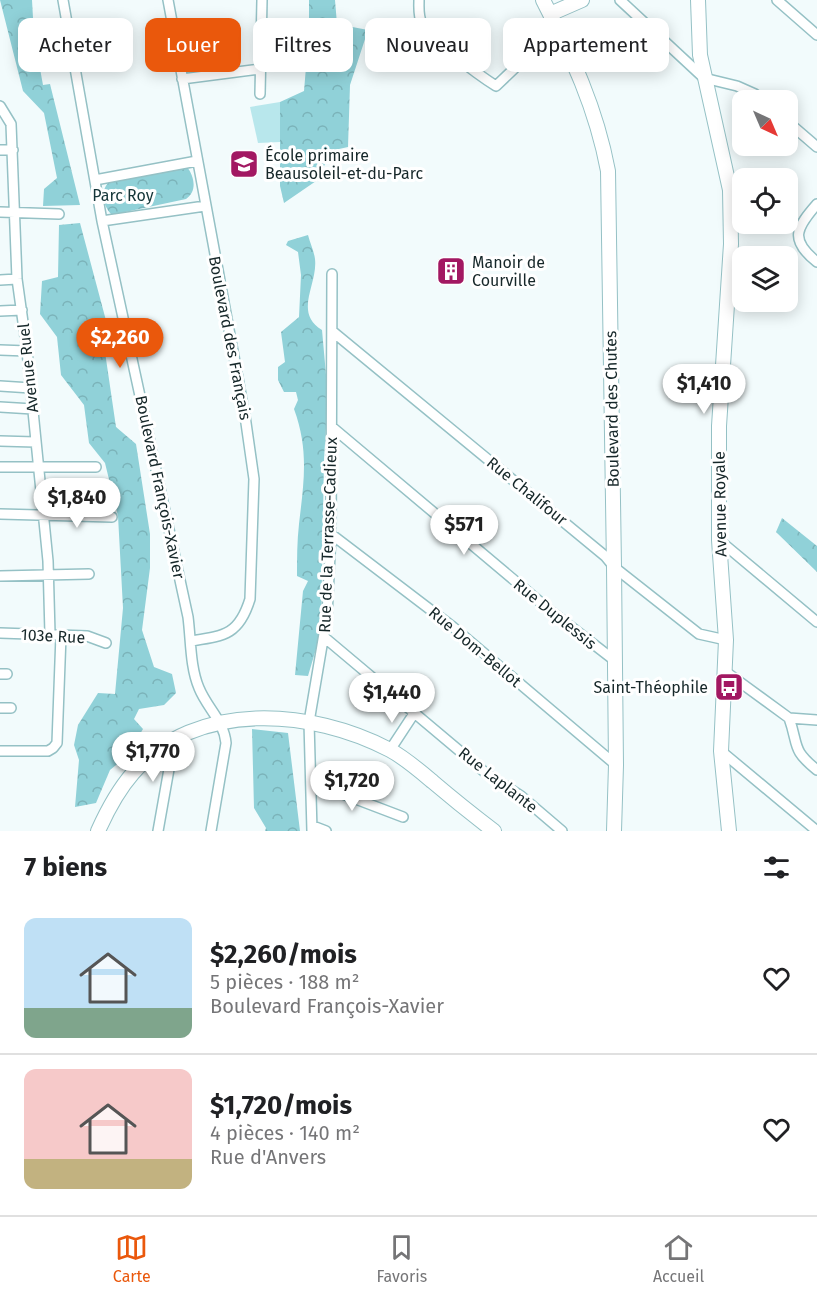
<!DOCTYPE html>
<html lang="fr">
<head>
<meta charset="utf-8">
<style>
  body { margin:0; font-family:"Fira Sans",sans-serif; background:#f6f6f6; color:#202124; height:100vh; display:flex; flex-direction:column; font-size:22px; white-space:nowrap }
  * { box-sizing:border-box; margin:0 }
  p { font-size:20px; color:#757577 }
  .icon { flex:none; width:33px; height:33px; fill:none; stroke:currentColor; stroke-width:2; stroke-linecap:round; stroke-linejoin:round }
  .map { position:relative; height:831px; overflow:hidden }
  .panel { display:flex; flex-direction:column; background:#fff; flex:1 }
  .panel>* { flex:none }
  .guide { position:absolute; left:18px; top:18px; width:782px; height:54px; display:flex; gap:12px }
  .needle { width:39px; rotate:136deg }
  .fabs { position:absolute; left:732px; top:90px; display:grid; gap:12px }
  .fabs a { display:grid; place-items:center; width:66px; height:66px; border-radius:12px; background:#fff; box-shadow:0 3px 15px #0003; font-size:30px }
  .price { position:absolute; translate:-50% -51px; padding:0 14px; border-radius:21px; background:#fff; color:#222; font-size:20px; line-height:39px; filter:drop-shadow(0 2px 3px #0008) }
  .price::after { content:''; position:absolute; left:50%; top:36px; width:18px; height:14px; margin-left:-9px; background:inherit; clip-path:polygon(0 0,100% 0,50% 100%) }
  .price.selected { background:#ea580c; color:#fff }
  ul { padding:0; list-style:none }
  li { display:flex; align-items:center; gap:18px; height:150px; padding:0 24px }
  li+li { border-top:2px solid #e0e0e0 }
  li span { display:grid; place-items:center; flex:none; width:168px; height:120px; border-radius:12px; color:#555 }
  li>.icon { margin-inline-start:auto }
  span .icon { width:72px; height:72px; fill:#fffc; stroke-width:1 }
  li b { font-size:26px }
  h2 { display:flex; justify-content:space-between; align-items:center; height:72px; padding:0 24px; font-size:26px }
  .pill { padding:0 21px; border-radius:12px; background:#fff; box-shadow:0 3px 15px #0003; font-size:21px; line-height:54px }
  .pill.selected { background:#ea580c; color:#fff }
  .tabs { display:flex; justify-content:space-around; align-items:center; height:84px; border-top:2px solid #e0e0e0; background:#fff; font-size:16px; color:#757577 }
  .tabs a { display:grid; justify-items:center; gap:3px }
  .tabs .selected { color:#ea580c }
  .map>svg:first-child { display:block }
  .green { fill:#b8e7ec }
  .forest { fill:url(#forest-crowns) }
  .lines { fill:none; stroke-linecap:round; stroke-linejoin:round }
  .street-casing { stroke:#95c1c5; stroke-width:12 }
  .secondary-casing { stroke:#95c1c5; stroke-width:16 }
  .street { stroke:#fff; stroke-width:9 }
  .secondary { stroke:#fff; stroke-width:14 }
  .labels { text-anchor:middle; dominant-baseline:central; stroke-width:6; stroke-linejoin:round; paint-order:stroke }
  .poi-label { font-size:16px; fill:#162729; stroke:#fff; text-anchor:start }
  .park-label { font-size:16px; fill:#153639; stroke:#fff }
  .street-label { font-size:16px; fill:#162729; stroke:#fff }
</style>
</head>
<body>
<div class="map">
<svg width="817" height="831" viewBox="0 0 817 831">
  <defs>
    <pattern id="forest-crowns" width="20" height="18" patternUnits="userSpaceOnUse" patternTransform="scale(1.5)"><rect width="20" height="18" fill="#90d1d8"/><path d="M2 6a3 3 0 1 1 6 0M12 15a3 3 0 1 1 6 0" fill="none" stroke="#7bb3b9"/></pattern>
  </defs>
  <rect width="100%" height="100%" fill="#f2fbfc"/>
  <path class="green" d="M280 102V142L258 143 250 107Z"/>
  <path class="forest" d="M0 0H32L34 36 43 85 50 84 80 205 43 206 44 189 57 178 44 113 23 91Z
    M309 0H335L337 24 368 30 350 85 348 147 330 151 319 179 284 203 280 186V102L304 91 309 31Z
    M187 167C195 177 197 192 186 199L116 214H111C102 204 100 190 110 181Z
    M80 223 108 328 105 352 116 427 136 444 150 534V568L142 630 154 667 172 674 176 693 164 705 139 709 134 719 143 729 127 756 110 770 96 803 75 807 79 760 74 745 78 725 98 693 115 694 123 608 118 516 105 463 89 443 84 405 61 375 57 337 40 314 42 281 58 277 59 225Z
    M308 235C310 243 314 251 315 259 318 285 293 312 322 330L328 397 324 459 321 632 308 676 295 675 303 591 308 581 297 576C297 559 297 541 299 524 304 481 309 450 294 409L298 400 296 392H284L278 380V367L285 362 281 332 299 317 301 275 298 252 286 245 288 241Z
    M782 518 817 546V572L776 532Z
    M252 729 288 733 300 831H265L266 828 254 808Z"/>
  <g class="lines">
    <g class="street-casing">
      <path id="street" d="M63 0 102 221 188 617C191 640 190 667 199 688 207 708 224 721 226 743L211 831
        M168 0 245 416 254 479 250 599C239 635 224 636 191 641
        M419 0C419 8 418 16 422 24 430 39 480 76 496 86L518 65 530 58 564 43
        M620 0 704 78 737 86 755 94 762 100
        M777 0 817 35
        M182 79 260 69
        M260 94 262 0
        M0 106 11 124 17 279 27 351 48 561 50 634
        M788 122 817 147
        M0 150H13
        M95 180 197 161
        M817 204C796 228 789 240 817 262
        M0 212 59 214
        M102 221 205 206
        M0 280 17 279
        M0 311 22 310
        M332 331 605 556 614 567 699 634 726 640
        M0 350 27 351
        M0 386 31 388
        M0 407 33 409
        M332 427 552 612 614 660
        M0 441 35 442
        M0 467H96
        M0 514 112 517
        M331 534 453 627 616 765
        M719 540 817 622
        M0 576 89 574
        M0 633 87 636 106 643
        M324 637 487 774 521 796 562 831
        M726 672 789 718C799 746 791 749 817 770
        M0 674H7
        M0 708H11
        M789 718 817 720
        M390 750 415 712
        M0 751H48L53 748 57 743 61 635
        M721 751 817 831
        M311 782 403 817
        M313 826 326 831
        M158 831 174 741
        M312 831 309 722 327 616 331 534 332 274"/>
    </g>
    <g class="secondary-casing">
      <path id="secondary" d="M543 0C572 57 596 107 608 171L614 567 616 765 614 831
        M698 0 700 55 730 190 731 244 719 426V540L726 640 721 751 729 831
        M550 14 582 0
        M98 831C107 811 119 789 133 773 196 699 312 709 390 750 405 758 420 771 433 782 453 799 473 815 494 831"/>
    </g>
    <use href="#street" class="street"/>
    <use href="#secondary" class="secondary"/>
  </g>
  <defs>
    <g id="school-square" transform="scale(1.5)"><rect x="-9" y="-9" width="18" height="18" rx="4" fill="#a21862" stroke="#fff"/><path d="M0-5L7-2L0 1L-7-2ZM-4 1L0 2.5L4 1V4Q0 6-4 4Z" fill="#fff"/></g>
    <g id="building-square" transform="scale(1.5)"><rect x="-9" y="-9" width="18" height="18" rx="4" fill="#a21862" stroke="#fff"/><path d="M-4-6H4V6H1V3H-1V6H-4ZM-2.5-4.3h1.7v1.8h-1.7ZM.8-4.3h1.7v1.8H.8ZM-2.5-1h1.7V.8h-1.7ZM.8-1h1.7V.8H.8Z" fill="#fff"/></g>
    <g id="bus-square" transform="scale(1.5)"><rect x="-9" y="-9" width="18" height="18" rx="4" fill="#a21862" stroke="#fff"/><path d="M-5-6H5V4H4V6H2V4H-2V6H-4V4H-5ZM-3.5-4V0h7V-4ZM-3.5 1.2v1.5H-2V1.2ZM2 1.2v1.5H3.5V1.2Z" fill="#fff"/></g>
  </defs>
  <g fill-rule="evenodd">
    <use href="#school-square" x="244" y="164"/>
    <use href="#building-square" x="451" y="271"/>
    <use href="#bus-square" x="729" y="687"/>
  </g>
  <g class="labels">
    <g class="poi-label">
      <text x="265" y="155">École primaire<tspan x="265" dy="18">Beausoleil-et-du-Parc</tspan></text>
      <text x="472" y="262">Manoir de<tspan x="472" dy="18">Courville</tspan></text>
      <text x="708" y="687" text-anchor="end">Saint-Théophile</text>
    </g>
    <g class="park-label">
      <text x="123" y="195">Parc Roy</text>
    </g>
    <g class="street-label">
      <text transform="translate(230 338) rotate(79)">Boulevard des Français</text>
      <text transform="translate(28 368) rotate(-96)">Avenue Ruel</text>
      <text transform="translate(612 409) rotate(-91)">Boulevard des Chutes</text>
      <text transform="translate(160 487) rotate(78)">Boulevard François-Xavier</text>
      <text transform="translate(527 491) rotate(39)">Rue Chalifour</text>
      <text transform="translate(720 504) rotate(-91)">Avenue Royale</text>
      <text transform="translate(328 535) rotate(-88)">Rue de la Terrasse-Cadieux</text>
      <text transform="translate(555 614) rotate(39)">Rue Duplessis</text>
      <text transform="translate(53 636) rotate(3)">103e Rue</text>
      <text transform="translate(475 647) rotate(40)">Rue Dom-Bellot</text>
      <text transform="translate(498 780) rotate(38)">Rue Laplante</text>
    </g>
  </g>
</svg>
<div class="fabs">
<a><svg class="needle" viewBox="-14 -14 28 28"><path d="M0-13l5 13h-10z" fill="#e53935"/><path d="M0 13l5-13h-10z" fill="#757577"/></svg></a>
<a><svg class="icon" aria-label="locate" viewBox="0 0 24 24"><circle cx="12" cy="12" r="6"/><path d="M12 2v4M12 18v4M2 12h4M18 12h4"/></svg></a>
<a><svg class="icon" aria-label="layers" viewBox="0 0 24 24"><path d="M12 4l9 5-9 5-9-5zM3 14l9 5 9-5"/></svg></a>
</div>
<b class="price selected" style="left:120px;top:369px">$2,260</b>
<b class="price" style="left:704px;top:415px">$1,410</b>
<b class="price" style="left:77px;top:529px">$1,840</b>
<b class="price" style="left:464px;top:556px">$571</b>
<b class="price" style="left:392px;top:724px">$1,440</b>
<b class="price" style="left:153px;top:783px">$1,770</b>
<b class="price" style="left:352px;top:812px">$1,720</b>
<div class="guide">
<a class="pill">Acheter</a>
<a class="pill selected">Louer</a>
<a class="pill">Filtres</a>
<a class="pill">Nouveau</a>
<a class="pill">Appartement</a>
</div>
</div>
<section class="panel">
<h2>7 biens<svg class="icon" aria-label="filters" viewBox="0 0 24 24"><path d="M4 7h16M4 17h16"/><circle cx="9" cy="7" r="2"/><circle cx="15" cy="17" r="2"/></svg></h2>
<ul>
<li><span style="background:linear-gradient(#bfe0f5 75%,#7fa58c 0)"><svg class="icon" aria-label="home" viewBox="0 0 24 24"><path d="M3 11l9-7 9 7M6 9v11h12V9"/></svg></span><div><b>$2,260/mois</b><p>5 pièces · 188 m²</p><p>Boulevard François-Xavier</p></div><svg class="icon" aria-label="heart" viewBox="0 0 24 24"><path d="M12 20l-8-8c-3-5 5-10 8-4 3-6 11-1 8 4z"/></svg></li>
<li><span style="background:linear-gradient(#f6c9c9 75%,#c2b280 0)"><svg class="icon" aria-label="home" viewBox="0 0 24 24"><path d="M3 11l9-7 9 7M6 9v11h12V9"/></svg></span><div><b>$1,720/mois</b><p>4 pièces · 140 m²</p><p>Rue d'Anvers</p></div><svg class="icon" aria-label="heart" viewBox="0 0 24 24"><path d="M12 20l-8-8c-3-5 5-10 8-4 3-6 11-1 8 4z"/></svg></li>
</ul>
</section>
<nav class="tabs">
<a class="selected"><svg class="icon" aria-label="map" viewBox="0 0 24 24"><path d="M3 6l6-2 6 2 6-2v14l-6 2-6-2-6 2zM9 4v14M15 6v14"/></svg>Carte</a>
<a><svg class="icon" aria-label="saved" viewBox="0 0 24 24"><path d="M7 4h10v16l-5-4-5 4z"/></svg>Favoris</a>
<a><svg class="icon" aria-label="home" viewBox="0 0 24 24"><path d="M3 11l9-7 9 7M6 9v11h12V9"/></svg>Accueil</a>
</nav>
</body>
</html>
